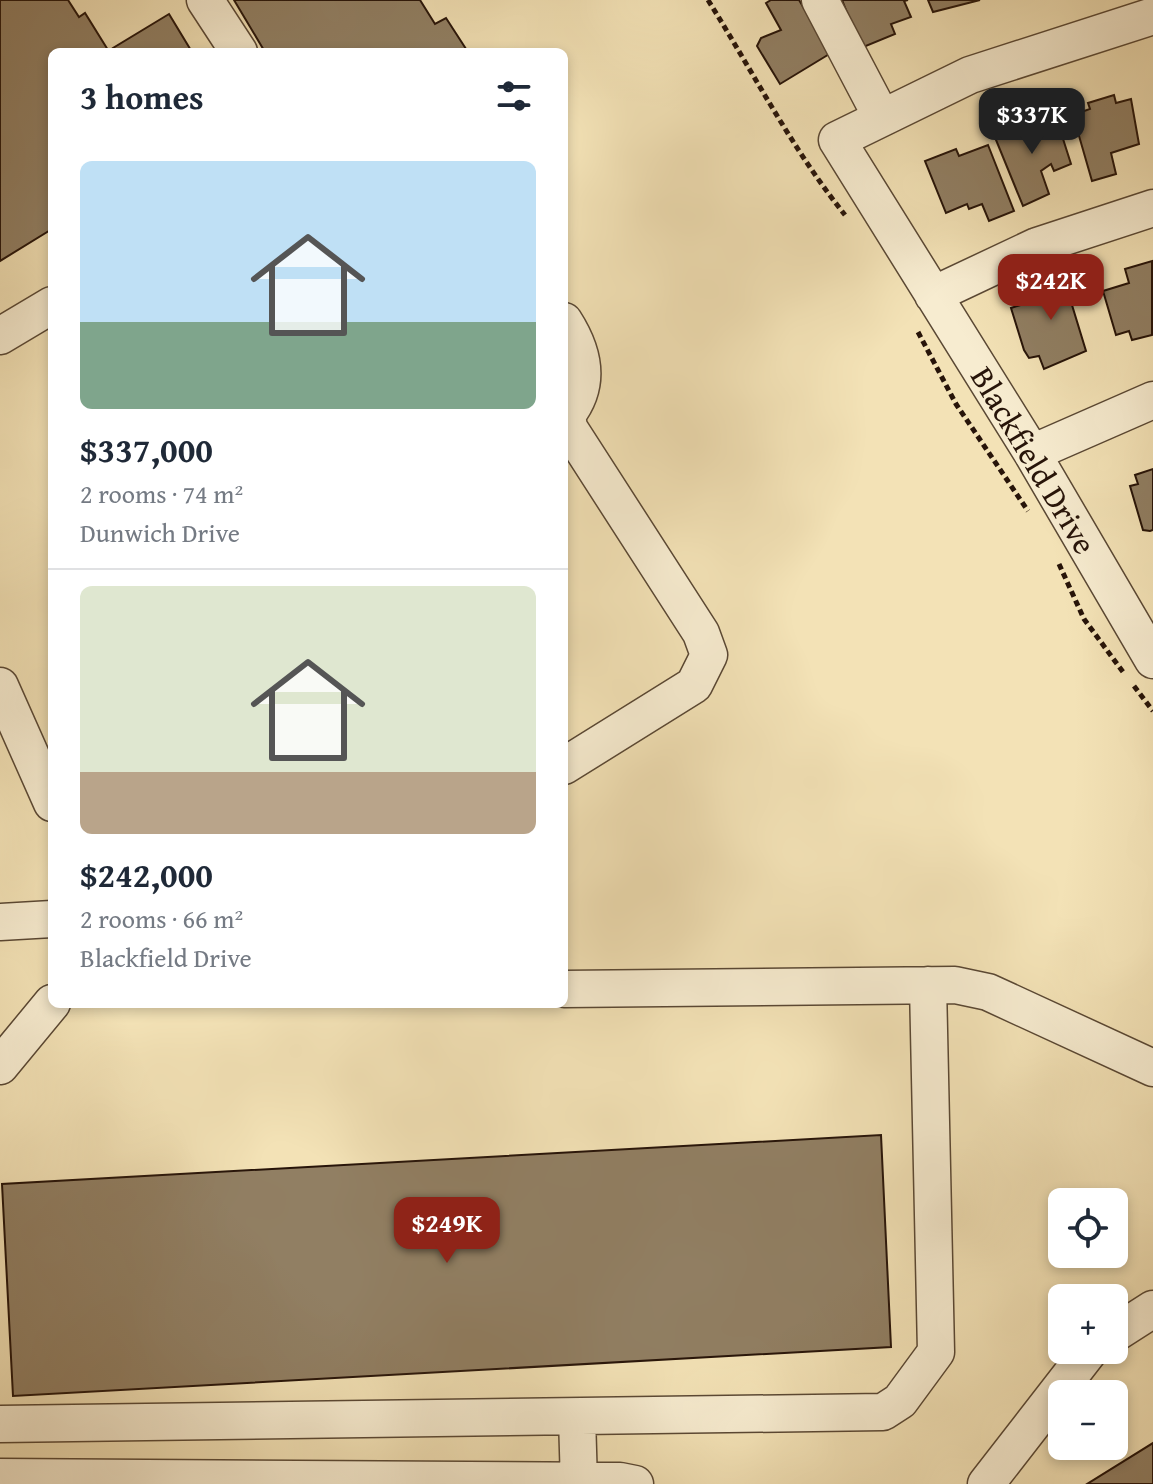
<!DOCTYPE html>
<html lang="en">
<head>
<meta charset="utf-8">
<style>
  body { margin:0; font-family:"Gentium Book Plus",serif; background:#f2f2f3; color:#1f2937; height:100vh; display:flex; flex-direction:column; font-size:30px; white-space:nowrap }
  * { box-sizing:border-box; margin:0 }
  p { font-size:26px; color:#747a83 }
  .icon { flex:none; width:44px; height:44px; fill:none; stroke:currentColor; stroke-width:2; stroke-linecap:round; stroke-linejoin:round }
  .map { position:relative; flex:1; overflow:hidden }
  .sheet { position:absolute; left:48px; top:48px; width:520px; height:960px; display:flex; flex-direction:column; background:#fff; border-radius:12px; box-shadow:0 4px 12px #0003 }
  .sheet>* { flex:none }
  .buttons { position:absolute; left:1048px; top:1188px; display:grid; gap:16px }
  .buttons a { display:grid; place-items:center; width:80px; height:80px; border-radius:12px; background:#fff; box-shadow:0 4px 12px #0003; font-size:40px }
  .price { position:absolute; translate:-50% -68px; padding:0 18px; border-radius:16px; background:#8f2418; color:#fff; font-size:26px; line-height:52px; filter:drop-shadow(0 2px 4px #0008) }
  .price::after { content:''; position:absolute; left:50%; top:48px; width:24px; height:18px; margin-left:-12px; background:inherit; clip-path:polygon(0 0,100% 0,50% 100%) }
  .price.active { background:#222; color:#fff }
  ul { padding:0; list-style:none }
  li { display:grid; align-content:center; gap:16px; height:424px; padding:0 32px }
  li+li { border-top:2px solid #e0e1e3 }
  li span { display:grid; place-items:center; height:248px; border-radius:12px; color:#555 }
  li>.icon { margin-inline-start:auto }
  span .icon { width:144px; height:144px; fill:#fffc; stroke-width:1 }
  li b { font-size:34px }
  h2 { display:flex; justify-content:space-between; align-items:center; height:96px; padding:0 32px; font-size:34px }
  .map>svg:first-child { display:block }
  .building { fill:#917f63; stroke:#271409; stroke-width:2 }
  .lines { fill:none; stroke-linecap:round; stroke-linejoin:round }
  .minor-casing { stroke:#5a4834; stroke-width:39 }
  .path { stroke:#271409; stroke-width:5; stroke-dasharray:6 4; stroke-linecap:butt }
  .minor { stroke:#f7ecd0; stroke-width:36 }
  .labels { text-anchor:middle; dominant-baseline:central; stroke-width:8; stroke-linejoin:round; paint-order:stroke }
  .street-label { font-size:32px; fill:#271409; stroke:#f7ecd0 }
</style>
</head>
<body>
<div class="map">
<svg width="1153" height="1484" viewBox="0 0 1153 1484">
  <rect width="100%" height="100%" fill="#f3e2b6"/>
  <filter id="stains"><feTurbulence type="fractalNoise" baseFrequency=".0025" numOctaves="4"/><feColorMatrix values="0 0 0 0 .2 0 0 0 0 .09 0 0 0 0 .02 0 0 0 .5 -.17"/></filter>
  <radialGradient id="worn" r=".72"><stop offset=".6" stop-color="#630" stop-opacity="0"/><stop offset="1" stop-color="#630" stop-opacity=".3"/></radialGradient>
  <path class="building" d="M0 0H68L79 17 85 13 108 50 52 52V229L0 261Z
    M234 0H420L435 24 446 18 468 52H265Z
    M771 0H799L831 53 780 84 757 46 761 38 781 30 766 3Z
    M842 0H908L904 1 911 17 891 24 895 34 861 48Z
    M928 0H980L933 12Z
    M169 14 192 52H116L113 48Z
    M1114 95 1116 103 1131 99 1139 144 1111 153 1116 174 1092 181 1073 115 1090 109 1088 103Z
    M1041 116 1044 125 1057 120 1071 164 1054 171 1051 164 1041 171 1049 194 1023 206 994 135Z
    M988 145 1014 211 989 221 982 204 969 209 967 204 946 213 925 161 956 149 959 156Z
    M1152 261V335L1132 340 1129 331 1116 335 1103 291 1129 283 1125 269Z
    M1073 271 1083 301 1072 305 1086 351 1044 369 1039 356 1029 358 1024 350 1011 308 1040 299 1035 284Z
    M1153 469V530L1150 531 1143 530 1130 486 1138 484 1135 475Z
    M881 1135 891 1347 13 1396 2 1184Z
    M1153 1443V1484H1087Z"/>
  <g class="lines">
    <g class="minor-casing">
      <path id="minor" d="M205 0 239 52
        M820 0 881 116
        M1153 16 970 75 837 140 1032 453 1153 660
        M933 295 1037 246 1153 208
        M564 321C584 352 591 384 567 415L569 428 701 633 709 655 694 685 564 766
        M0 336 52 305
        M1032 453 1153 400
        M0 686 52 803
        M0 922 52 919
        M564 989 955 985 988 992 1153 1068
        M0 1066 52 1003
        M1114 1334 1153 1309
        M577 1417 579 1484
        M0 1424 883 1412 900 1401 936 1352 928 985
        M0 1477 620 1481 635 1484
        M986 1484 1090 1350"/>
    </g>
    <path class="path" d="M708 0C753 72 792 149 845 215
      M918 332 956 404 1028 511
      M1059 564 1084 619 1123 672
      M1134 686 1153 711"/>
    <use href="#minor" class="minor"/>
  </g>
  <g class="labels">
    <g class="street-label">
      <text transform="translate(1034 460) rotate(59)">Blackfield Drive</text>
    </g>
  </g>
  <rect width="100%" height="100%" filter="url(#stains)"/>
  <rect width="100%" height="100%" fill="url(#worn)"/>
</svg>
<div class="buttons">
<a><svg class="icon" aria-label="locate" viewBox="0 0 24 24"><circle cx="12" cy="12" r="6"/><path d="M12 2v4M12 18v4M2 12h4M18 12h4"/></svg></a>
<a>+</a>
<a>−</a>
</div>
<b class="price active" style="left:1032px;top:156px">$337K</b>
<b class="price" style="left:1051px;top:322px">$242K</b>
<b class="price" style="left:447px;top:1265px">$249K</b>
<section class="sheet">
<h2>3 homes<svg class="icon" aria-label="filters" viewBox="0 0 24 24"><path d="M4 7h16M4 17h16"/><circle cx="9" cy="7" r="2"/><circle cx="15" cy="17" r="2"/></svg></h2>
<ul>
<li><span style="background:linear-gradient(#bfe0f5 65%,#7fa58c 0)"><svg class="icon" aria-label="home" viewBox="0 0 24 24"><path d="M3 11l9-7 9 7M6 9v11h12V9"/></svg></span><div><b>$337,000</b><p>2 rooms · 74 m²</p><p>Dunwich Drive</p></div></li>
<li><span style="background:linear-gradient(#dfe7d0 75%,#b9a48a 0)"><svg class="icon" aria-label="home" viewBox="0 0 24 24"><path d="M3 11l9-7 9 7M6 9v11h12V9"/></svg></span><div><b>$242,000</b><p>2 rooms · 66 m²</p><p>Blackfield Drive</p></div></li>
</ul>
</section>
</div>
</body>
</html>
